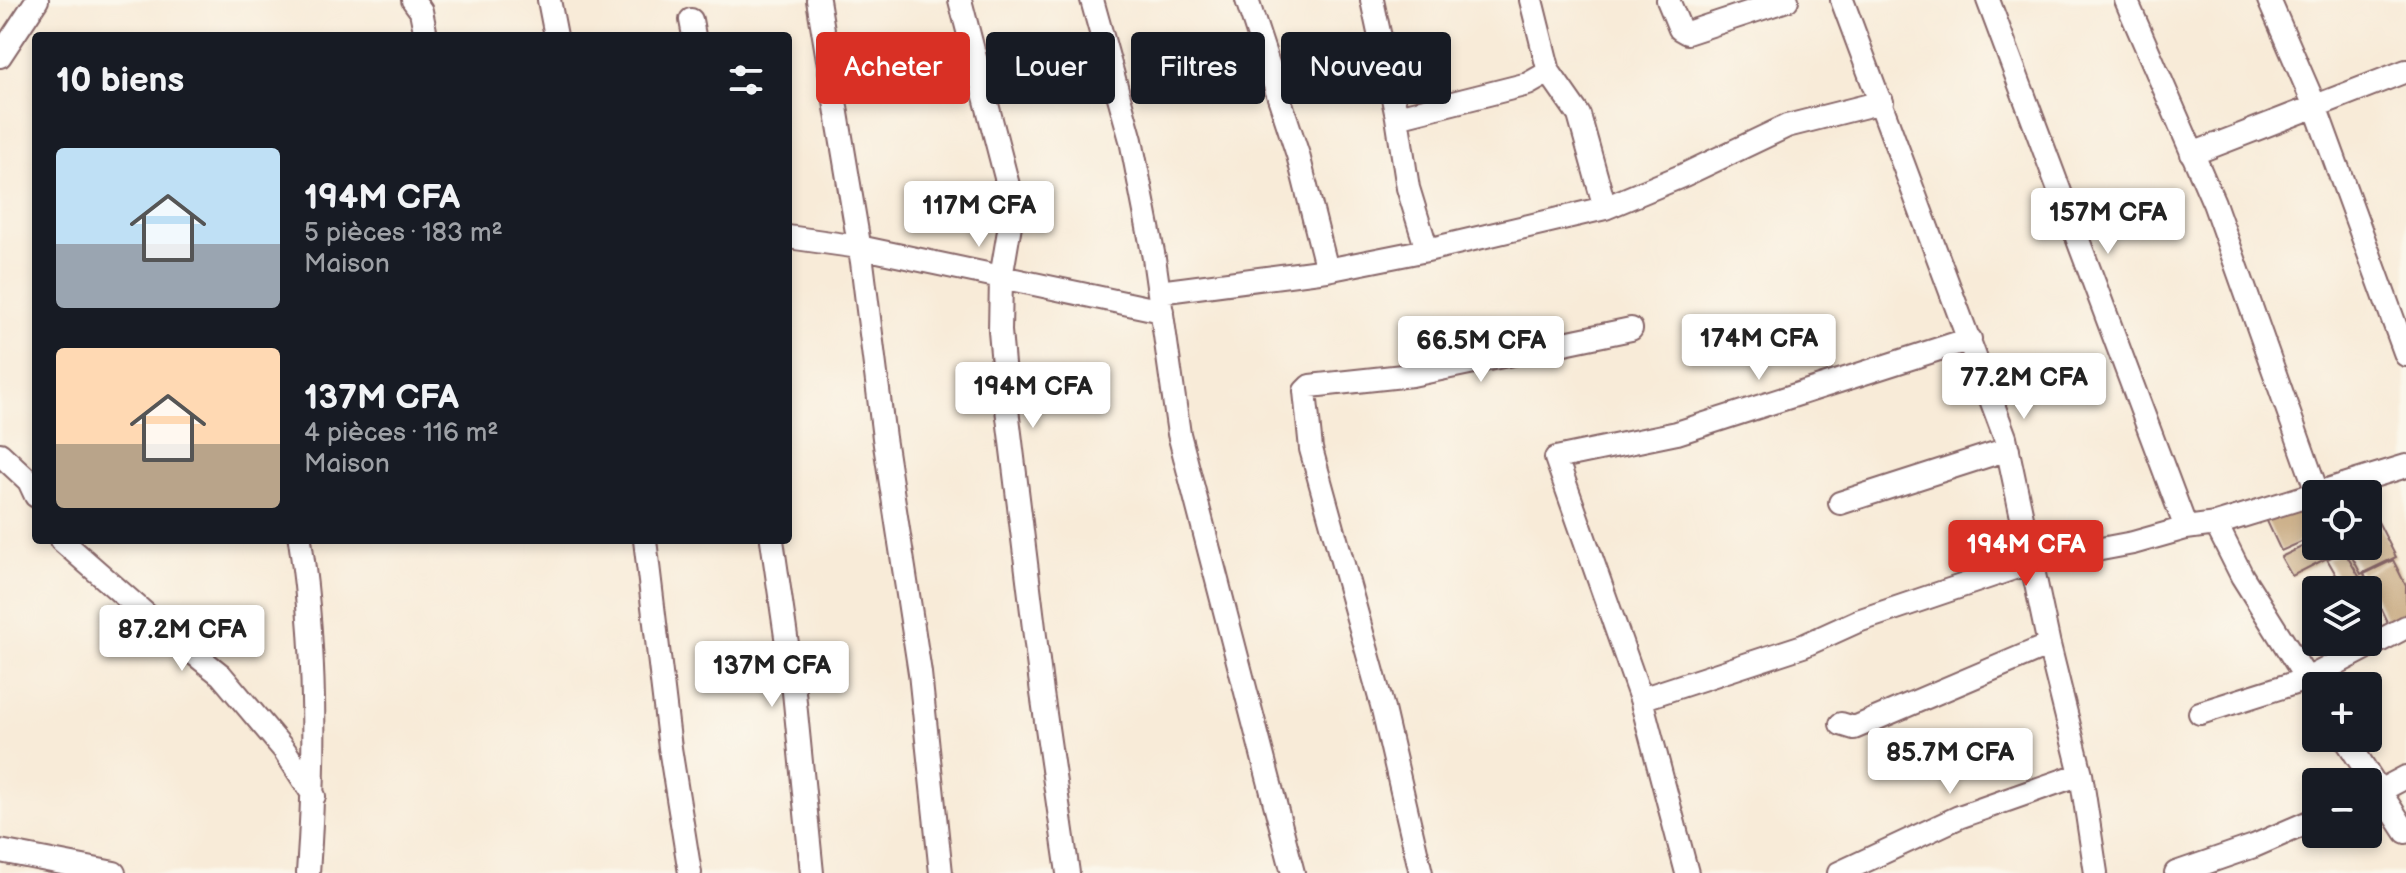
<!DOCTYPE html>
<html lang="fr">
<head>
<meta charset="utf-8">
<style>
  body { margin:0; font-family:"Balsamiq Sans",sans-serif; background:#242831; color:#f1f3f6; height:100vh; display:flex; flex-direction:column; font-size:30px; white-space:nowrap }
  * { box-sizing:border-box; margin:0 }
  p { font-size:26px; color:#9ea1a6 }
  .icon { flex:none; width:44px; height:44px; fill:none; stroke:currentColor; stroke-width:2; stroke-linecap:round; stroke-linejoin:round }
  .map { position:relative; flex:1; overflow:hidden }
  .sheet { position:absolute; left:32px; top:32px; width:760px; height:512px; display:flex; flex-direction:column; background:#171b24; border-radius:8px; box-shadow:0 4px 12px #0003 }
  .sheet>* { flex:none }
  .banner { position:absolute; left:816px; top:32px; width:760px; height:72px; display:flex; gap:16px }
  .fabs { position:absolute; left:2302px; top:480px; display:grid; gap:16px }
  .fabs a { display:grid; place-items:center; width:80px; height:80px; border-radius:8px; background:#171b24; box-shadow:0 4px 12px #0003; font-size:40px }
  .price { position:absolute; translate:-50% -68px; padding:0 18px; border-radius:8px; background:#fff; color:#222; font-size:26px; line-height:52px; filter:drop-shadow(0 2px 4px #0008) }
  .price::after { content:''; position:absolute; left:50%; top:48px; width:24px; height:18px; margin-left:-12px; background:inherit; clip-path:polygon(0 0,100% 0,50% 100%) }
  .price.selected { background:#d93025; color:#fff }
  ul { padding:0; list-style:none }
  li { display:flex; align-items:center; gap:24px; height:200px; padding:0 24px }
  li span { display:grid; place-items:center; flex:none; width:224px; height:160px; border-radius:8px; color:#555 }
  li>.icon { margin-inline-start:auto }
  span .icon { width:96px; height:96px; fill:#fffc; stroke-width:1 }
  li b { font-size:34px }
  h2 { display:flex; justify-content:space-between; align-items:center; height:96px; padding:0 24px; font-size:34px }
  .pill { padding:0 28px; border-radius:8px; background:#171b24; box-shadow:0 4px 12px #0003; font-size:28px; line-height:72px }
  .pill.selected { background:#d93025; color:#fff }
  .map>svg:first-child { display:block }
  .building { fill:#caad86 }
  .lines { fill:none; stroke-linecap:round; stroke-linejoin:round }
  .street-casing { stroke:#876668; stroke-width:26 }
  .street { stroke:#fff; stroke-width:22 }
</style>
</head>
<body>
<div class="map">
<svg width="2406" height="873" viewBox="0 0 2406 873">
  <rect width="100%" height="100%" fill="#fbf7ec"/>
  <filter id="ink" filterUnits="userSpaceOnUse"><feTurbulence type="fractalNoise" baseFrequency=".0125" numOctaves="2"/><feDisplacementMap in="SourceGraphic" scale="16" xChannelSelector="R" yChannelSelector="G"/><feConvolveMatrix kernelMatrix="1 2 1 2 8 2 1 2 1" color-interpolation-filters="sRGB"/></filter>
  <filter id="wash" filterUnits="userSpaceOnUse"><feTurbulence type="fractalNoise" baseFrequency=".006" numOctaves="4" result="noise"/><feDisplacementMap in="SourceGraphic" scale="32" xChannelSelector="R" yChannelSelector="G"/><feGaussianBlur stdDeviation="1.8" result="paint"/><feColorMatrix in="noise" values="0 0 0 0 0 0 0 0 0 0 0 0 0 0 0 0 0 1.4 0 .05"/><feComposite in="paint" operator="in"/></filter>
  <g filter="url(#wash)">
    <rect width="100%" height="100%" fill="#f8ebd8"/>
    <g id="blocks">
      <path class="building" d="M2368 502 2396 557 2361 574 2346 546H2368Z
        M2300 504 2315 536 2281 551 2266 519Z
        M2316 540V546H2321L2327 558 2292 576 2281 557Z
        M2344 551 2360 578 2343 587 2327 559Z
        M2393 560 2406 586V616L2388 624 2364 574Z
        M2324 642H2354L2331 654Z"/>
    </g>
  </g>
  <g filter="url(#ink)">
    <use href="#blocks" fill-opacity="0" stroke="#876668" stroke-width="2"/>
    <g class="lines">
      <g class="street-casing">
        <path id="street" d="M413 0 421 11 426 36
          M549 0 556 36
          M818 0 862 262 884 438 920 673 941 873
          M960 0 1011 197V219L1001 278 1000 331 1007 409 1042 693 1068 873
          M1092 0 1131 140 1154 258 1179 434 1293 873
          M1247 0 1298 155 1327 270
          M1372 0 1397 117 1408 188 1427 250
          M1531 0 1549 72 1579 115 1605 208
          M1668 0 1680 29 1687 33 1787 0
          M1842 0 2005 437 2049 645 2081 774 2096 873
          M1988 0 2186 528
          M2126 0 2214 203 2317 492
          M2269 0 2315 106 2406 355
          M691 20 694 36
          M0 56 37 0
          M1397 117 1528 84 1549 72
          M2192 154 2406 71
          M788 237 859 247 1162 311
          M1159 292 1327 270 1427 250 1605 208 1684 175 1787 126 1882 102
          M0 454 29 481 36 496
          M1840 503 2008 449
          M2216 524 2242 576 2316 694
          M61 540 158 625 221 675 285 751 314 796
          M300 540C317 650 316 762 308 873
          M645 540 670 748 690 873
          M772 540 794 692 812 873
          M1641 699 1803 646 1858 621 2032 562 2133 543 2186 528 2216 524 2406 466
          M2200 713 2307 679 2406 627
          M1841 724 1854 728 2049 645
          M2345 738 2406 832
          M2368 797 2406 777
          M0 851 114 873
          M1421 873 1382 705 1311 449 1305 391 1310 386 1412 375 1631 329
          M1687 873 1641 699 1556 458 1677 433 1970 339
          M1839 873 1959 817 2081 774
          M2176 873 2254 846 2316 819"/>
      </g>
      <use href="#street" class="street"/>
    </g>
  </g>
</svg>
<div class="fabs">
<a><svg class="icon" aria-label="locate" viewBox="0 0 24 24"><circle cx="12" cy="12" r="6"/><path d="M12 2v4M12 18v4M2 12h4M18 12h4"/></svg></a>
<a><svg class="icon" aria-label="layers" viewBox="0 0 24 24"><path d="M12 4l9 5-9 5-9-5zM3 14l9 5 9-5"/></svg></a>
<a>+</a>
<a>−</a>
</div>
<b class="price" style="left:979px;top:249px">117M CFA</b>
<b class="price" style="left:2108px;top:256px">157M CFA</b>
<b class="price" style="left:1759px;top:382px">174M CFA</b>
<b class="price" style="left:1481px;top:384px">66.5M CFA</b>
<b class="price" style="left:2024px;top:421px">77.2M CFA</b>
<b class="price" style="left:1033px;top:430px">194M CFA</b>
<b class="price selected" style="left:2026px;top:588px">194M CFA</b>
<b class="price" style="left:182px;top:673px">87.2M CFA</b>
<b class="price" style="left:772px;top:709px">137M CFA</b>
<b class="price" style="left:1950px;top:796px">85.7M CFA</b>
<div class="banner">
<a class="pill selected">Acheter</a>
<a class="pill">Louer</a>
<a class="pill">Filtres</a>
<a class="pill">Nouveau</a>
</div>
<section class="sheet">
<h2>10 biens<svg class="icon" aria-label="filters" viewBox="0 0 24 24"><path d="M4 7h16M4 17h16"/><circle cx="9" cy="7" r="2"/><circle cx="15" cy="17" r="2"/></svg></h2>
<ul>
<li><span style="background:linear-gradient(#bfe0f5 60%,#9aa5b1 0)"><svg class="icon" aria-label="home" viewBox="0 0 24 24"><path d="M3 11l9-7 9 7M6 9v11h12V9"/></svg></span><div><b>194M CFA</b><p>5 pièces · 183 m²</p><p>Maison</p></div></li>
<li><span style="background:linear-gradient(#ffd9b3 60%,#b9a48a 0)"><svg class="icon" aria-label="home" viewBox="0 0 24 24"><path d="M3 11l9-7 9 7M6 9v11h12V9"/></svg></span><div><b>137M CFA</b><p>4 pièces · 116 m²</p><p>Maison</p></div></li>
</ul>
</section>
</div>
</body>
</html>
